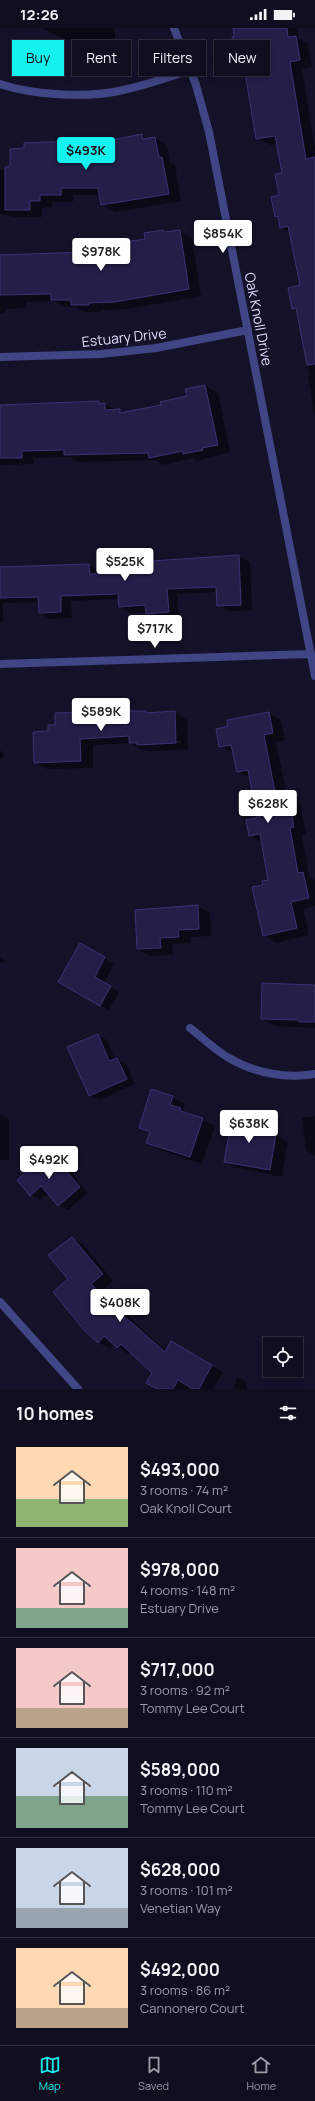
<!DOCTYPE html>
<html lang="en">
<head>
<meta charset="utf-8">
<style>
  body { margin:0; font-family:Manrope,sans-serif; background:#1d1c2c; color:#f1f3f6; height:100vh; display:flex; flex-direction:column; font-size:15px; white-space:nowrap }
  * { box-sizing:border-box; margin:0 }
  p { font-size:13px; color:#9b9ca4 }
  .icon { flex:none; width:22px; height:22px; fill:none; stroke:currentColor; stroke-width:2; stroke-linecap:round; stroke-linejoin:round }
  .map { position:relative; height:1361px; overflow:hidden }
  .drawer { display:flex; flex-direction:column; background:#0f0e1f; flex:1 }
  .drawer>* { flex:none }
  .top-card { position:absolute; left:12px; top:12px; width:291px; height:36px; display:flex; gap:8px }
  .tools { position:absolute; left:263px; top:1309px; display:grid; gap:8px }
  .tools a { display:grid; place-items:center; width:40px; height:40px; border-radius:0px; background:#0f0e1f; box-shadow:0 2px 10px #0003,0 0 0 1px #2f2e3d; font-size:20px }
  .price { position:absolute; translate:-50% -34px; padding:0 9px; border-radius:4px; background:#fff; color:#222; font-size:13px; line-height:26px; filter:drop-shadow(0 1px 2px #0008) }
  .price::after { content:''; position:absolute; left:50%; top:24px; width:12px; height:9px; margin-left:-6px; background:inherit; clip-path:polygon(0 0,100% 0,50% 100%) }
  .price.active { background:#14f2f0; color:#111 }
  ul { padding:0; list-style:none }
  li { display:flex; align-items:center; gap:12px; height:100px; padding:0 16px }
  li+li { border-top:1px solid #2f2e3d }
  li span { display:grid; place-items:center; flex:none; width:112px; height:80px; border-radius:0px; color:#555 }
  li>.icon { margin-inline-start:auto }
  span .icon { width:48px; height:48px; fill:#fffc; stroke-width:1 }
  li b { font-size:17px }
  h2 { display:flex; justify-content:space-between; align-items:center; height:48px; padding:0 16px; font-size:17px }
  .chip { padding:0 14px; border-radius:0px; background:#0f0e1f; box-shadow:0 2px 10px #0003,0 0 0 1px #2f2e3d; font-size:14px; line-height:36px }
  .chip.active { background:#14f2f0; color:#111 }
  .status { display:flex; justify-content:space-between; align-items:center; height:28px; padding:0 20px; background:#0f0e1f; direction:ltr }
  .status svg { height:11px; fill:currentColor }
  .menu { display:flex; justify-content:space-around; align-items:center; height:56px; border-top:1px solid #2f2e3d; background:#0f0e1f; font-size:11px; color:#9b9ca4 }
  .menu a { display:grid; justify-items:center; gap:2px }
  .menu .active { color:#14f2f0 }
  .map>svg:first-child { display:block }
  .shadow { fill:#0007; fill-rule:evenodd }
  .building { fill:#231f49; stroke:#393374 }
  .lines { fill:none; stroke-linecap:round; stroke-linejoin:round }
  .minor { stroke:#404585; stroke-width:8 }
  .labels { text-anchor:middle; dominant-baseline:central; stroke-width:3; stroke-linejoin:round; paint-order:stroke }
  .street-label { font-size:14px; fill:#ddddfd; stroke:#141229 }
</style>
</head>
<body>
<div class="status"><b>12:26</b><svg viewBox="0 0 49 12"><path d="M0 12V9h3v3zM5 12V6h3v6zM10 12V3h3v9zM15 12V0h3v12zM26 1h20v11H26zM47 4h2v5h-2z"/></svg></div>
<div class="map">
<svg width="315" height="1361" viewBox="0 0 315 1361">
  <rect width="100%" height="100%" fill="#141229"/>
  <path class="shadow" d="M41 0H115V22H97L85 14V12L65 11Z
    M234 0H297L299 11 308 16 312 39 302 41 315 120V389L308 348H310L297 283 293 280 301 258 290 204 281 199 279 190 276 188 283 146 278 116 270 117 257 110 245 39 242 38 240 30 236 27Z
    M142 107 149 111 155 110 167 117 170 135 175 137 181 173 115 184 102 176 100 167H73V174H52V179L42 180V189H15L0 186V141L11 143 25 121V116L72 114 81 119Z
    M179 203 192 210 201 268 128 281 101 282V284H84L76 279H65L54 273 26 274V280L5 281V285H0V228L114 224 146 212Z
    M205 358 218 365 230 424 197 433 193 430 163 437 155 432 78 434 70 429 34 430V436L0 437V378L99 374 125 385 162 377 188 369Z
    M239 528 250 534 252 582 229 583 218 577V564L177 566 179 590 157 591 146 584 130 585 120 579 119 571 71 573 72 590 50 591 40 585 39 574 3 575V594H0V540L89 537 100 544V547L139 544 138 535Z
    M131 683 149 686 175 684 187 692 188 721 151 723 142 722 131 715 93 717V740L47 741 35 734 49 704 110 685ZM181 713V715L141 718V716Z
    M269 685 281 692 285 712 276 714 286 763 299 770 306 806 302 807 309 849 315 852V878L303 881 309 907 276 915 264 907V858L269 852 263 815 250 808 258 791 250 750 237 743 234 725 220 718Z
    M0 722 5 727 0 732Z
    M197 878 210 885 211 908 190 909 191 915 172 916 173 927 150 928 138 921Z
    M80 916 114 936 104 955 119 964 109 982 59 954Z
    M0 929 7 934 0 935Z
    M315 958V1000L275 998 262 991Z
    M97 1007 107 1012 115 1032 117 1031 126 1036 135 1056 99 1072 89 1067Z
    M172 1069 185 1076 183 1083 215 1098 202 1136 160 1122 148 1115 150 1106 140 1100Z
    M0 1086 9 1091V1132H0Z
    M315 1088V1128L306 1122 302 1090Z
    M256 1091 268 1098 267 1105 276 1107 288 1114 282 1149 237 1140 225 1133Z
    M50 1125 59 1130 88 1165 68 1182 58 1177 49 1165 40 1172 31 1167Z
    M72 1210 83 1216 113 1253 101 1263 166 1323 171 1315 223 1344 213 1361H195L190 1358 188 1361H159L153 1345 131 1324 128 1326 114 1316 110 1321 98 1314 69 1251Z
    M237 1349 245 1353 247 1361H234Z"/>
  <path class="building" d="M233 0H287L288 9 296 8 300 32 290 34 306 131 315 129V336L307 337 296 280 292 281 288 260 300 257 288 198 280 200 278 188 275 189 271 169 279 167 275 146 282 145 275 108 256 111 244 38H241L239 27 235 28 232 9H234Z
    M142 106 143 111 155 109 159 129H162L169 166 101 177 98 160H61V167H40V173H30V182H5V139L10 138V121L24 120V115L72 113V120Z
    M163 202 164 204 180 202 189 261 115 274 89 275V277H71V272H51V266L0 267V227L113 223 112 216 145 211 144 205Z
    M205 357 218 417 202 420 203 422 183 426V423L149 430 148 425 64 427V422L22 423V430H0V377L99 373V376L105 375V382L120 381V385L161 377 160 374 187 368 185 361Z
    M239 527 241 577 217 578 216 559 167 561 169 584 146 586 145 577 119 579 118 566 61 568V584L39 585 38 569 0 570V539L89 536 90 546 138 543 137 534Z
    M131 682V683H146V685L175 683 176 715 137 717V715H129V708L80 711 81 733 34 735 33 704 48 703V697H55V685L109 684V683Z
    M269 684 273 705 264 707 275 764 287 762 294 799 290 800 298 845 303 844 309 870 291 874 297 900 263 908 252 859 263 857 262 853 268 852 260 806 249 808 246 792 257 790 248 742 237 744 231 717 219 719 216 701 228 698 227 692Z
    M198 877 199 901 178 902 179 909 160 910 161 920 137 921 135 882Z
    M80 915 105 929 95 949 111 958 100 978 58 954Z
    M262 955 315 957V994H299V992L261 991Z
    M98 1006 109 1033 117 1030 127 1051 89 1068 67 1019Z
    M151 1061 173 1068 170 1077 181 1080 180 1083 203 1090 190 1129 146 1115 150 1104 139 1100Z
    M233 1086 256 1090 254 1102 276 1106 270 1142 224 1134Z
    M50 1124 80 1159 58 1178 41 1158 30 1168 17 1152Z
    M72 1209 103 1246 91 1256 124 1288 165 1324 171 1313 212 1337 199 1361H193L178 1352 173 1361H157L146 1355 152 1345 121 1316 117 1320 104 1308 98 1315 84 1302 53 1264 68 1251 48 1227Z"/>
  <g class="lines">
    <path class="minor" d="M174 0 196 57 209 104 315 648
      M0 56C33 67 85 70 119 63 143 58 167 50 190 42
      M0 329 101 326 156 320 248 302
      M0 636 311 626
      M190 1000C203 1010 215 1022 229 1030 254 1045 287 1051 315 1046
      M0 1274 78 1361"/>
  </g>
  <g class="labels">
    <g class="street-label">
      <text transform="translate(259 291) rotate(79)">Oak Knoll Drive</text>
      <text transform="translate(124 309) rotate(-6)">Estuary Drive</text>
    </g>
  </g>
</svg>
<div class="tools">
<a><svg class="icon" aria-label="locate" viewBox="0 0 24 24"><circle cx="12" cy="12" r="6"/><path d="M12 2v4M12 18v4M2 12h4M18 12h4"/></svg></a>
</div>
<b class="price active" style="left:86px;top:143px">$493K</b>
<b class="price" style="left:223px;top:226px">$854K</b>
<b class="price" style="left:101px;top:244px">$978K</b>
<b class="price" style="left:125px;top:554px">$525K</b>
<b class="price" style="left:155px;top:621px">$717K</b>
<b class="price" style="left:101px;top:704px">$589K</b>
<b class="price" style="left:268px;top:796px">$628K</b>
<b class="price" style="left:249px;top:1116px">$638K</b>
<b class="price" style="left:49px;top:1152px">$492K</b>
<b class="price" style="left:120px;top:1295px">$408K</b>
<div class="top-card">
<a class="chip active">Buy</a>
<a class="chip">Rent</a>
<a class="chip">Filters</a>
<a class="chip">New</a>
</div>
</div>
<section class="drawer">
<h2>10 homes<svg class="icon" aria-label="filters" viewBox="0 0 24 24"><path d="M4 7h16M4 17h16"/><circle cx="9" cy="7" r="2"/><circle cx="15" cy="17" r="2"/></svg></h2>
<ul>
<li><span style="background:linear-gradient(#ffd9b3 65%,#8fb573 0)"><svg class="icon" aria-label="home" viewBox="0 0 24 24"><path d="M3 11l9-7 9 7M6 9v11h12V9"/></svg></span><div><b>$493,000</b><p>3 rooms · 74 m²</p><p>Oak Knoll Court</p></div></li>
<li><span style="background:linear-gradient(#f6c9c9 75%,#7fa58c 0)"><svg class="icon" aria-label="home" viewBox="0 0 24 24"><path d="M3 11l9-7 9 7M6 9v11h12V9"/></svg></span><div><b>$978,000</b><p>4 rooms · 148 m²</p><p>Estuary Drive</p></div></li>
<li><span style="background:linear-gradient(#f6c9c9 75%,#b9a48a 0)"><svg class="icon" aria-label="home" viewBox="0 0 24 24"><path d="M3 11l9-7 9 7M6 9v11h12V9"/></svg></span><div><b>$717,000</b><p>3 rooms · 92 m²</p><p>Tommy Lee Court</p></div></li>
<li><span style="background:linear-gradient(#c9d6e8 60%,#7fa58c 0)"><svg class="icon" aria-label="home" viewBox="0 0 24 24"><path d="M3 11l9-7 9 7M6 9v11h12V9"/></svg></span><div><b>$589,000</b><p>3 rooms · 110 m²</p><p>Tommy Lee Court</p></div></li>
<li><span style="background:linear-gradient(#c9d6e8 75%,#9aa5b1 0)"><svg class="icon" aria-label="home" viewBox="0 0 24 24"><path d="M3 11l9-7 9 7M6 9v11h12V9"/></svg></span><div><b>$628,000</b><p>3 rooms · 101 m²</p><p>Venetian Way</p></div></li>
<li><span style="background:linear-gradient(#ffd9b3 75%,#b9a48a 0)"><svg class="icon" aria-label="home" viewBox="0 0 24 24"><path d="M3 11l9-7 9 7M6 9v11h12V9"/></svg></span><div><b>$492,000</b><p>3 rooms · 86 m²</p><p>Cannonero Court</p></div></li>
</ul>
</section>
<nav class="menu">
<a class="active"><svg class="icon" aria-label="map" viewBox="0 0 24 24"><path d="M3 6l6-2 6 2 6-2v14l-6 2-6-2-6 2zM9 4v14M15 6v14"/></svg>Map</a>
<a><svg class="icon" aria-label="saved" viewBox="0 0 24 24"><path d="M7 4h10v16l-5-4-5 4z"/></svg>Saved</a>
<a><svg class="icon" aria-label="home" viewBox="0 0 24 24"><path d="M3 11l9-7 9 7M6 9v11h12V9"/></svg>Home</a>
</nav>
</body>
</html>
